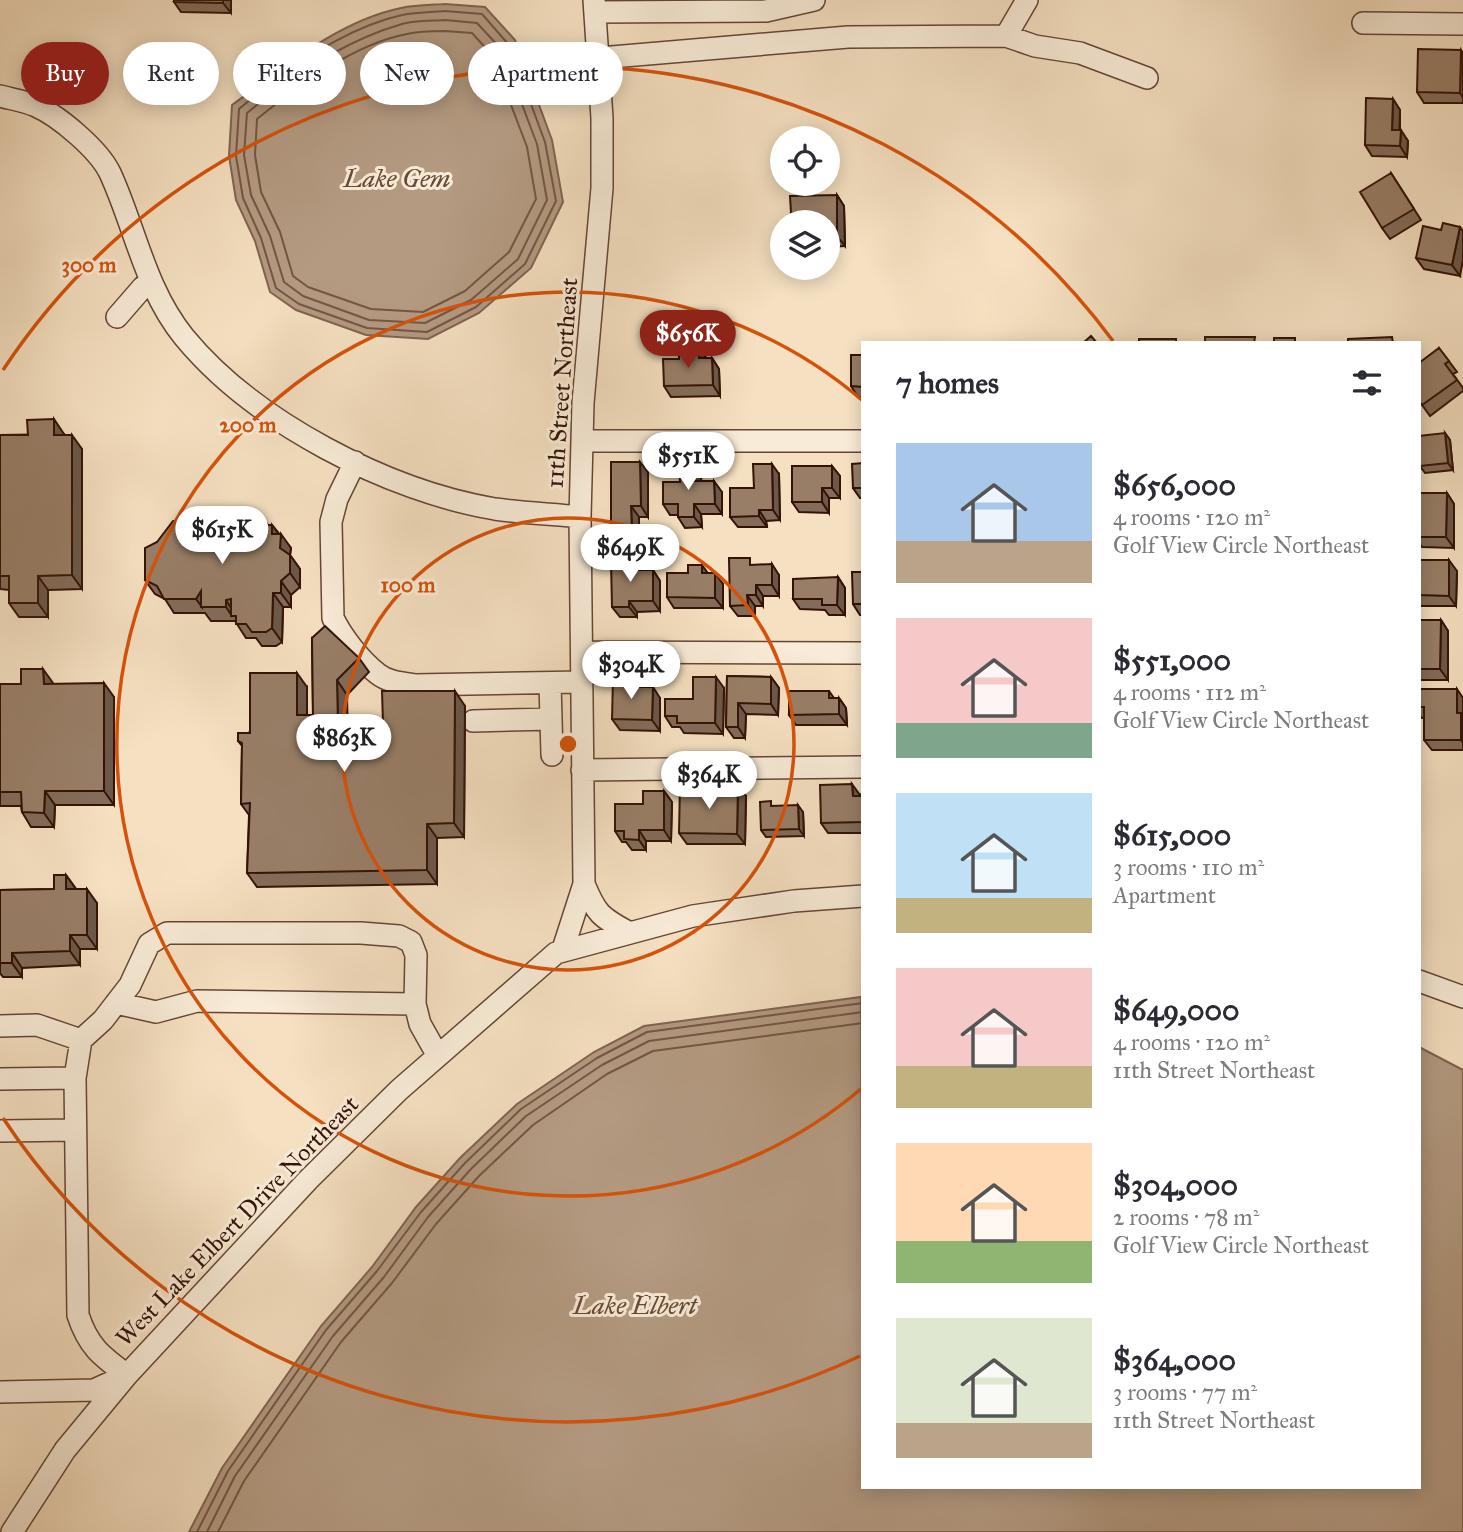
<!DOCTYPE html>
<html lang="en">
<head>
<meta charset="utf-8">
<style>
  body { margin:0; font-family:"IM FELL Great Primer",serif; background:#f2f2f3; color:#2b2b33; height:100vh; display:flex; flex-direction:column; font-size:26px; white-space:nowrap }
  * { box-sizing:border-box; margin:0 }
  p { font-size:23px; color:#7c7c81 }
  .icon { flex:none; width:38px; height:38px; fill:none; stroke:currentColor; stroke-width:2; stroke-linecap:round; stroke-linejoin:round }
  .map { position:relative; flex:1; overflow:hidden }
  .drawer { position:absolute; left:861px; top:341px; width:560px; height:1148px; display:flex; flex-direction:column; background:#fff; border-radius:0px; box-shadow:0 4px 18px #0003 }
  .drawer>* { flex:none }
  .hud { position:absolute; left:21px; top:42px; width:665px; height:63px; display:flex; gap:14px }
  .tools { position:absolute; left:770px; top:126px; display:grid; gap:14px }
  .tools a { display:grid; place-items:center; width:70px; height:70px; border-radius:50%; background:#fff; box-shadow:0 4px 18px #0003; font-size:35px }
  .price { position:absolute; translate:-50% -60px; padding:0 16px; border-radius:24px; background:#fff; color:#222; font-size:23px; line-height:46px; filter:drop-shadow(0 2px 4px #0008) }
  .price::after { content:''; position:absolute; left:50%; top:42px; width:21px; height:16px; margin-left:-10px; background:inherit; clip-path:polygon(0 0,100% 0,50% 100%) }
  .price.selected { background:#8f2418; color:#fff }
  ul { padding:0; list-style:none }
  li { display:flex; align-items:center; gap:21px; height:175px; padding:0 35px }
  li span { display:grid; place-items:center; flex:none; width:196px; height:140px; border-radius:0px; color:#555 }
  li>.icon { margin-inline-start:auto }
  span .icon { width:84px; height:84px; fill:#fffc; stroke-width:1 }
  li b { font-size:30px }
  h2 { display:flex; justify-content:space-between; align-items:center; height:84px; padding:0 35px; font-size:30px }
  .pill { padding:0 24px; border-radius:32px; background:#fff; box-shadow:0 4px 18px #0003; font-size:24px; line-height:63px }
  .pill.selected { background:#8f2418; color:#fff }
  .map>svg:first-child { display:block }
  .water { fill:#b39a81; stroke:#806450; stroke-width:2 }
  .lines { fill:none; stroke-linecap:round; stroke-linejoin:round }
  .shore { stroke:#745644; stroke-width:2 }
  .minor-casing { stroke:#644635; stroke-width:24 }
  .minor { stroke:#f8ebd7; stroke-width:21 }
  .wall { fill:#836c59; stroke:#341306; stroke-width:2 }
  .shaded-wall { fill:#6a5848; stroke:#341306; stroke-width:2 }
  .building { fill:#987e67; stroke:#341306; stroke-width:2 }
  .ring { fill:none; stroke:#d6520b; stroke-width:3.5 }
  .labels { text-anchor:middle; dominant-baseline:central; stroke-width:6; stroke-linejoin:round; paint-order:stroke }
  .street-label { font-size:24px; fill:#341306; stroke:#f8ebd7 }
  .water-label { font-size:26px; font-style:italic; fill:#674937; stroke:#f8ebd7 }
  .centre { fill:#d6520b; stroke:#f8ebd7; stroke-width:3.5 }
  .ring-label { font-size:21px; text-anchor:middle; font-weight:bold; fill:#d6520b; stroke:#f8ebd7; stroke-width:6; stroke-linejoin:round; paint-order:stroke }
</style>
</head>
<body>
<div class="map">
<svg width="1463" height="1532" viewBox="0 0 1463 1532">
  <rect width="100%" height="100%" fill="#f5e0c1"/>
  <filter id="stains"><feTurbulence type="fractalNoise" baseFrequency=".00286" numOctaves="4"/><feColorMatrix values="0 0 0 0 .2 0 0 0 0 .09 0 0 0 0 .02 0 0 0 .5 -.17"/></filter>
  <radialGradient id="worn" r=".72"><stop offset=".6" stop-color="#630" stop-opacity="0"/><stop offset="1" stop-color="#630" stop-opacity=".3"/></radialGradient>
  <path class="water" d="M445 4 485 7 515 40 552 140 563 202 531 268 479 313 428 339 366 335 296 310 270 292 255 241 236 200 229 156 232 105C283 68 338 21 401 8 415 5 430 5 445 4Z
    M861 997 863 1488H1419V1047L1463 1070V1532H189L222 1468 321 1326 372 1267 416 1207 460 1158 517 1104 594 1052 644 1026Z"/>
  <g class="lines">
    <path class="shore" d="M445 11 482 14 509 45 545 142 556 201 525 264 476 307 427 332 367 328 299 304 276 288 261 238 243 198 236 156 239 109C284 71 343 28 402 15 415 12 431 12 445 11Z
      M445 20 477 23 501 49 537 144 547 200 518 259 471 300 425 323 369 320 303 296 284 282 270 236 251 195 244 155 247 113C292 76 346 40 402 24 415 20 431 21 445 20Z
      M445 31 472 33 492 55 527 147 536 199 509 252 465 291 423 312 371 309 308 287 293 276 280 232 261 192 255 155 257 119C299 85 354 44 407 34 419 31 433 31 445 31Z
      M197 1532 228 1471 326 1330 377 1271 421 1212 465 1163 521 1109 597 1058 647 1032 863 1003
      M207 1532 235 1476 333 1336 384 1277 428 1217 471 1169 526 1116 602 1065 649 1041 863 1012
      M218 1532 244 1481 341 1342 392 1283 436 1224 479 1176 533 1125 607 1074 653 1051 863 1023"/>
    <g class="minor-casing">
      <path id="minor" d="M596 12 766 11 814 0
        M1363 23 1463 24
        M1006 36 1035 46 1080 53 1147 78
        M600 58 848 37 1006 36 1027 0
        M0 96C11 99 25 101 36 106 59 116 99 150 110 173 135 227 145 289 184 337 254 422 388 491 495 509 523 513 552 514 580 517
        M117 317 143 287 152 283
        M583 441H863
        M355 462 337 499 331 522 333 618C342 637 361 661 378 674 388 682 402 683 415 685L582 682
        M582 652 863 653
        M550 683 552 755
        M473 721 551 719
        M582 770 863 767
        M584 884C596 913 600 917 628 932
        M563 949 584 884 580 517 583 403 602 188V118L594 0
        M1419 981 1463 997
        M116 1003 156 1012 197 1001 415 1004
        M0 1026 37 1025 81 1040
        M0 1079 75 1078
        M0 1131 74 1130
        M0 1392 94 1390 127 1375C101 1356 88 1346 78 1315L75 1078 81 1040 103 1020 130 985 149 944 167 933H361L399 936 411 942 416 955 415 1004 420 1024 438 1056
        M12 1532 65 1450 127 1375 308 1180 399 1090 556 953 693 916 794 901 863 896"/>
    </g>
    <use href="#minor" class="minor"/>
  </g>
  <path class="wall" d="M231 0V13L181 12 174 2Z
    M1463 53V103H1424L1417 92Z
    M1393 99 1400 110V130L1408 141 1407 157 1372 156 1365 145Z
    M1391 173 1421 220 1390 239 1382 228Z
    M837 195 844 206 845 246 828 247V222H797L791 213Z
    M1441 230 1460 276 1424 269 1416 258Z
    M699 348 706 358H712L719 369 720 396 671 397 664 386 679 359Z
    M1439 348 1457 372 1453 374 1463 388V391L1430 416 1420 402Z
    M863 355V397H858L851 386Z
    M1445 433 1450 440 1453 470 1425 473 1420 466Z
    M64 434 82 449V589L48 590V617H19L9 603V590L0 589V435Z
    M863 463V498H860L853 488Z
    M832 466 840 476V498H829V513L799 512 792 502Z
    M648 472V517H639V541H619L611 530Z
    M779 474 780 520 766 521 767 527H738L730 517 754 488Z
    M701 476V481L722 492V514H701L702 527 685 528 678 517V515H670L663 504 680 482Z
    M1419 493H1447L1454 504V548L1422 547 1419 543Z
    M227 518H263L267 525H272L291 548 290 555 300 569V587L291 595V607H283L282 642 276 646H262L256 638H246L235 621H211L205 613H174L165 599 155 594 145 580 201 525H223Z
    M1419 560 1457 571 1456 606H1419Z
    M754 565 779 575V596H763V606H755V616H738L730 606Z
    M643 570H653L660 581V611L637 612V617H620L612 607Z
    M863 572V615H860L853 604Z
    M688 573H708L723 584V608H674L667 597Z
    M838 577 845 588V615H829L825 610 800 609 793 599Z
    M1419 620H1441L1448 631V680H1419Z
    M312 638 359 658 369 672 347 695V725L383 724 465 706 464 837 437 838V884L257 887 247 873 249 815 241 804 242 746 238 741 307 687V715H313Z
    M727 676 771 677 779 688 778 715 746 714 745 738H734L726 727Z
    M0 684H53L114 697V805H55L54 827H31L22 812 21 806H0Z
    M636 687 660 698V731L620 730 612 719Z
    M724 688 723 734 684 733 680 727H672L665 716 693 699Z
    M1419 689 1463 698V750H1432L1424 740V718H1422L1419 715Z
    M829 691 834 698H839L846 708 847 725H796L789 715Z
    M695 785 702 795 746 796 745 844H687L679 833Z
    M664 791 672 802 671 841H646V850H632L626 842H622L615 831 643 804Z
    M860 795V796H863V833H828L821 823Z
    M774 806 803 812 804 836 766 837 761 830Z
    M66 875 76 889 97 903V949H80V965L22 968V977H3L0 973V890L54 889Z"/>
  <path class="shaded-wall" d="M223 0H231V13L223 3Z
    M1461 50 1463 53V98L1460 93Z
    M1393 99 1400 110 1399 140 1392 130Z
    M1401 130 1408 141 1407 157 1400 146Z
    M837 195 844 206 845 246 837 236Z
    M1460 227 1463 231V260L1460 276 1452 265Z
    M699 348 707 359 699 358Z
    M712 358 719 369 720 396 713 385Z
    M54 419 64 434V449L54 435Z
    M1445 433 1450 440 1453 470 1448 463Z
    M72 435 82 449V589L72 575Z
    M640 462 648 472V517L641 506Z
    M772 464 779 474 780 520 773 510Z
    M694 465 701 476 702 492 694 481Z
    M832 466 840 476V498L832 488Z
    M714 481 722 492V514L715 504Z
    M822 488 829 498V513L822 502Z
    M1447 493 1454 504V548L1446 537Z
    M694 504 701 514 702 527 694 517Z
    M631 506 639 517V541L632 530Z
    M759 510 766 521 767 527 759 516Z
    M263 518 272 531V525L281 537V534L291 548 290 555 300 569V587L290 573 263 525Z
    M1449 560 1457 571 1456 606 1449 596Z
    M637 562 644 572 637 570Z
    M772 564 779 575V596L772 585Z
    M702 565 710 576 702 573Z
    M653 570 660 581V611L653 601Z
    M715 573 723 584V608L715 598Z
    M38 576 48 590V617L38 603Z
    M838 577 845 588V615L837 605Z
    M281 581 291 595V607L281 593Z
    M756 585 763 596V606L756 595Z
    M201 591 202 607 196 599Z
    M273 593 283 607 282 642 272 628Z
    M747 595 755 606V616L748 605Z
    M226 600 235 614 232 616 226 607Z
    M629 601 637 612V617L629 607Z
    M1441 620 1448 631V680L1440 669Z
    M43 669 53 683V698L44 684Z
    M297 673 307 687V729L297 715Z
    M716 677 724 688 723 734 715 723Z
    M771 677 779 688 778 715 771 704Z
    M629 678 637 689 629 687Z
    M337 680 347 695 348 739 338 725Z
    M104 683 114 697V805L104 791Z
    M653 687 660 698V731L652 720Z
    M1457 689 1463 698V743L1461 740 1457 713Z
    M455 691 465 706 464 837 454 823Z
    M839 698 846 708 847 725 839 714Z
    M738 703 746 714 745 738 738 727Z
    M852 784 860 795V807L853 796Z
    M695 785 702 796 695 795Z
    M738 785 746 796 745 844 737 834Z
    M45 791 55 805 54 827 44 813Z
    M664 791 672 802 671 841 664 830Z
    M798 805 803 812 804 836 799 829Z
    M427 824 437 838V884L427 870Z
    M639 830 646 841V850L639 840Z
    M66 875 76 889H66Z
    M87 889 97 903V949L87 935Z
    M70 935 80 949V965L70 951Z
    M12 953 22 968V977L12 963Z"/>
  <path class="building" d="M174 0H223V3L174 2Z
    M1418 49 1461 50 1460 93 1417 92Z
    M1366 98 1393 99 1392 130H1401L1400 146 1365 145Z
    M1391 173 1414 209 1382 228 1360 192Z
    M837 195V236H828V222H804V213H791L790 196Z
    M1443 223 1460 227 1452 265 1416 258 1423 226 1441 230Z
    M1091 336 1097 343H1083Z
    M1205 337H1255L1254 343H1205Z
    M1392 337 1393 343H1348V339Z
    M1274 338H1295V343H1274Z
    M1139 339H1176V343H1139Z
    M699 348V358H712L713 385 664 386 663 359H679V349Z
    M1439 348 1449 361 1445 364 1457 380 1422 405 1419 401V363Z
    M851 355H863V387L851 386Z
    M54 419V435H72V575L38 576V603H9V576H0V435H28L27 420Z
    M1445 433 1448 463 1420 466 1419 436Z
    M611 462H640L641 506H631L632 530H611Z
    M863 463V488H853L852 464Z
    M753 464H772L773 510H759V516L730 517V488H754Z
    M679 465H694V481H714L715 504H694V517H678V504H663V482H680Z
    M792 466H832V488H822V502H792Z
    M1419 493H1447L1446 537H1419Z
    M234 509H251L259 518H263V525H272V534H281L280 548 290 555V573L281 581V593H273L272 628 266 632H252L246 624H236V616H231V599L226 600V607H201V591L196 599H164L157 586 145 580V548L157 542 173 521 201 525V521H215V525H223V519L227 518Z
    M729 558H750V565L772 564V585H756V595H747L748 605 730 606Z
    M1419 560H1449V596L1419 595Z
    M611 562H637V570H653V601H629V607H612Z
    M688 565H702V573H715V598L667 597V573H688Z
    M852 572H863V604H853Z
    M838 577 837 605H822V599H793V579Z
    M1419 620H1441L1440 669H1419Z
    M325 626 359 658 337 680 338 725 383 724 382 691H455L454 823 427 824V870L247 873 250 803 241 804 242 743 238 741V733H250V673H297V715H313L312 638Z
    M21 669H43L44 684 104 683V791H45L44 813 22 812 21 792H0V684H21Z
    M727 676 771 677V704L738 703V727H726Z
    M693 677H716L715 723H677V716H665V699H693Z
    M613 678H629V687H653L652 720 612 719Z
    M1419 689H1457V713H1461V740H1424V707H1419Z
    M789 691H829V698H839V714L789 715Z
    M852 784 853 796H863V822L821 823 820 785Z
    M680 785H695V795L723 796V785H738L737 834 679 833Z
    M643 791H664V830H639V840L624 839V831H615V804H643Z
    M771 801V806L798 805 799 829 761 830 760 802Z
    M54 875H66V889H87V935H70V951L12 953V963H0V890L54 889Z"/>
  <g class="ring">
    <circle cx="568" cy="744" r="226"/>
    <path d="M862 1088A452 452 0 1 1 862 400"/>
    <path d="M860 1356A678 678 0 0 1 3 1118M3 370A678 678 0 0 1 1113 341"/>
  </g>
  <g class="labels">
    <g class="street-label">
      <text transform="translate(562 383) rotate(-86)">11th Street Northeast</text>
      <text transform="translate(237 1221) rotate(-46)">West Lake Elbert Drive Northeast</text>
    </g>
    <g class="water-label">
      <text x="397" y="178">Lake Gem</text>
      <text x="635" y="1305">Lake Elbert</text>
    </g>
  </g>
  <circle cx="568" cy="744" r="10" class="centre"/>
  <g class="ring-label">
    <text x="89" y="272">300 m</text>
    <text x="248" y="432">200 m</text>
    <text x="408" y="592">100 m</text>
  </g>
  <rect width="100%" height="100%" filter="url(#stains)"/>
  <rect width="100%" height="100%" fill="url(#worn)"/>
</svg>
<div class="tools">
<a><svg class="icon" aria-label="locate" viewBox="0 0 24 24"><circle cx="12" cy="12" r="6"/><path d="M12 2v4M12 18v4M2 12h4M18 12h4"/></svg></a>
<a><svg class="icon" aria-label="layers" viewBox="0 0 24 24"><path d="M12 4l9 5-9 5-9-5zM3 14l9 5 9-5"/></svg></a>
</div>
<b class="price selected" style="left:688px;top:370px">$656K</b>
<b class="price" style="left:688px;top:492px">$551K</b>
<b class="price" style="left:222px;top:566px">$615K</b>
<b class="price" style="left:630px;top:584px">$649K</b>
<b class="price" style="left:631px;top:701px">$304K</b>
<b class="price" style="left:344px;top:774px">$863K</b>
<b class="price" style="left:709px;top:811px">$364K</b>
<div class="hud">
<a class="pill selected">Buy</a>
<a class="pill">Rent</a>
<a class="pill">Filters</a>
<a class="pill">New</a>
<a class="pill">Apartment</a>
</div>
<section class="drawer">
<h2>7 homes<svg class="icon" aria-label="filters" viewBox="0 0 24 24"><path d="M4 7h16M4 17h16"/><circle cx="9" cy="7" r="2"/><circle cx="15" cy="17" r="2"/></svg></h2>
<ul>
<li><span style="background:linear-gradient(#a9c7e8 70%,#b9a48a 0)"><svg class="icon" aria-label="home" viewBox="0 0 24 24"><path d="M3 11l9-7 9 7M6 9v11h12V9"/></svg></span><div><b>$656,000</b><p>4 rooms · 120 m²</p><p>Golf View Circle Northeast</p></div></li>
<li><span style="background:linear-gradient(#f6c9c9 75%,#7fa58c 0)"><svg class="icon" aria-label="home" viewBox="0 0 24 24"><path d="M3 11l9-7 9 7M6 9v11h12V9"/></svg></span><div><b>$551,000</b><p>4 rooms · 112 m²</p><p>Golf View Circle Northeast</p></div></li>
<li><span style="background:linear-gradient(#bfe0f5 75%,#c2b280 0)"><svg class="icon" aria-label="home" viewBox="0 0 24 24"><path d="M3 11l9-7 9 7M6 9v11h12V9"/></svg></span><div><b>$615,000</b><p>3 rooms · 110 m²</p><p>Apartment</p></div></li>
<li><span style="background:linear-gradient(#f6c9c9 70%,#c2b280 0)"><svg class="icon" aria-label="home" viewBox="0 0 24 24"><path d="M3 11l9-7 9 7M6 9v11h12V9"/></svg></span><div><b>$649,000</b><p>4 rooms · 120 m²</p><p>11th Street Northeast</p></div></li>
<li><span style="background:linear-gradient(#ffd9b3 70%,#8fb573 0)"><svg class="icon" aria-label="home" viewBox="0 0 24 24"><path d="M3 11l9-7 9 7M6 9v11h12V9"/></svg></span><div><b>$304,000</b><p>2 rooms · 78 m²</p><p>Golf View Circle Northeast</p></div></li>
<li><span style="background:linear-gradient(#dfe7d0 75%,#b9a48a 0)"><svg class="icon" aria-label="home" viewBox="0 0 24 24"><path d="M3 11l9-7 9 7M6 9v11h12V9"/></svg></span><div><b>$364,000</b><p>3 rooms · 77 m²</p><p>11th Street Northeast</p></div></li>
</ul>
</section>
</div>
</body>
</html>
